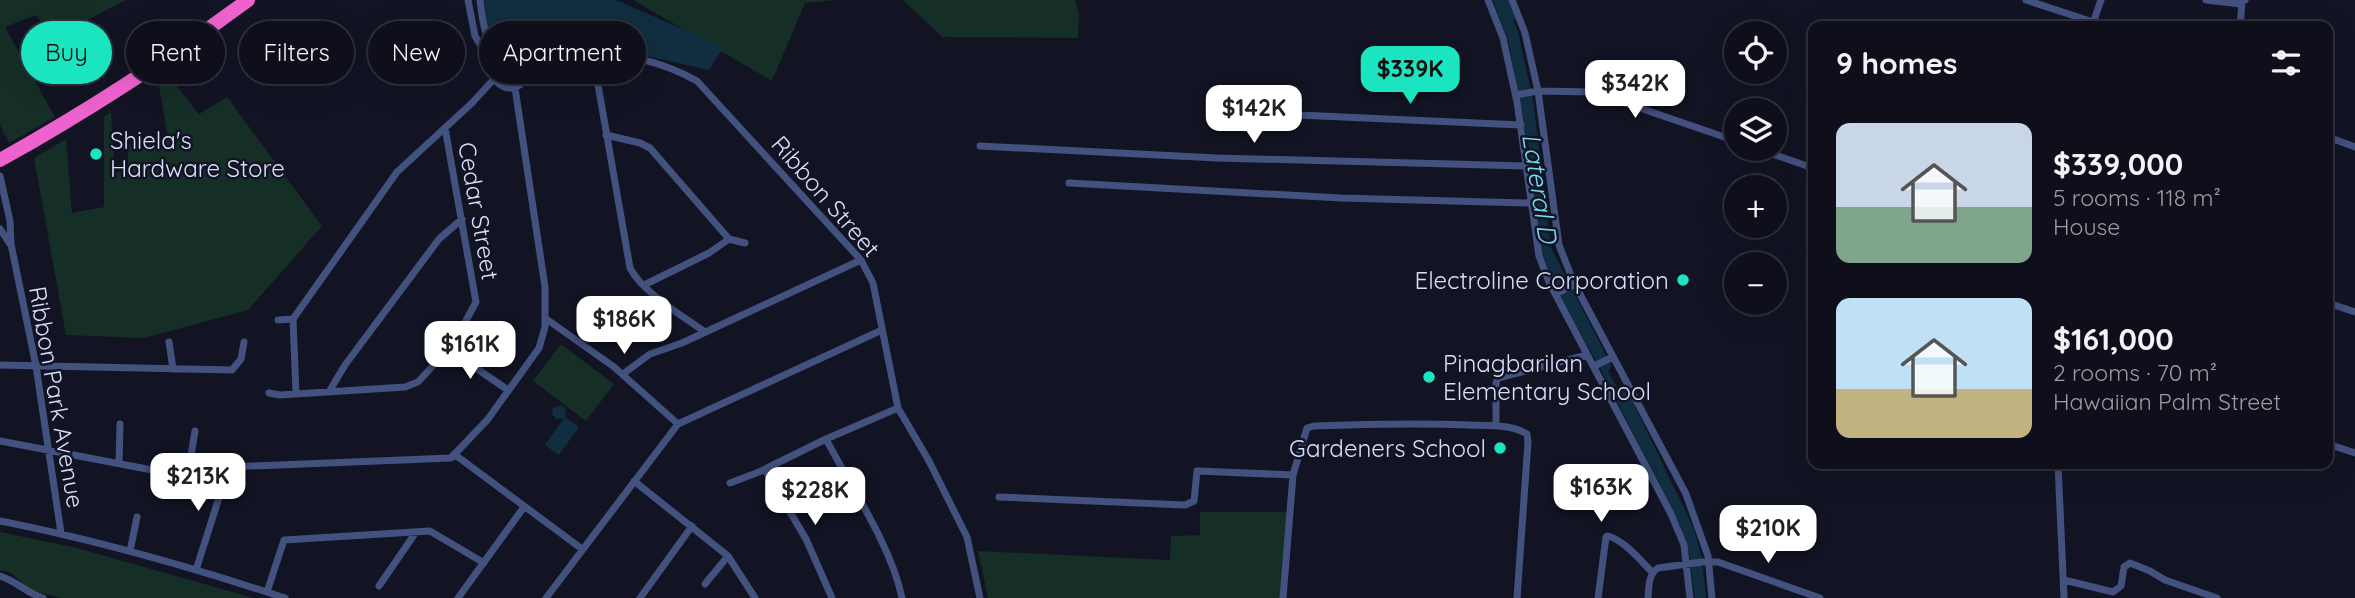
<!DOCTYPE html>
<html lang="en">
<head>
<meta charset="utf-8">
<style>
  body { margin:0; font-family:Quicksand,sans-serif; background:#171824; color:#f1f3f6; height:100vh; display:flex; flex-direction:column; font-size:26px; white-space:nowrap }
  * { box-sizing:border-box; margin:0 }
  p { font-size:23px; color:#9b9ca3 }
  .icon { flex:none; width:38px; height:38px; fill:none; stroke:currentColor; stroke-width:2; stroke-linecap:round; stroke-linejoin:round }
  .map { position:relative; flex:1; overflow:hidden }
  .sheet { position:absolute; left:1808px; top:21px; width:525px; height:448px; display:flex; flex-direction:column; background:#0e0f1b; border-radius:14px; box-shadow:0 7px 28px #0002,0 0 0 2px #2e2f3a }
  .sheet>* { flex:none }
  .banner { position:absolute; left:21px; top:21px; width:665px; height:63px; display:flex; gap:14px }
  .buttons { position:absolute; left:1724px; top:21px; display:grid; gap:14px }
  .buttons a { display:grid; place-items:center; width:63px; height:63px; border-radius:50%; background:#0e0f1b; box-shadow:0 7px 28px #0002,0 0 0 2px #2e2f3a; font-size:35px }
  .price { position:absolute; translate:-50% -60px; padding:0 16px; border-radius:14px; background:#fff; color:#222; font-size:23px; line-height:46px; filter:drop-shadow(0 2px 4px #0008) }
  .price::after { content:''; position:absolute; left:50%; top:42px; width:21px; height:16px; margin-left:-10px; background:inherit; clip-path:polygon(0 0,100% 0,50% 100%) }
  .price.active { background:#1be5c0; color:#111 }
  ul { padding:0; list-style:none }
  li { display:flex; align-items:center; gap:21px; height:175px; padding:0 28px }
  li span { display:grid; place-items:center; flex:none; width:196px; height:140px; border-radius:14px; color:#555 }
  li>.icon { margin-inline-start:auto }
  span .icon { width:84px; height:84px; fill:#fffc; stroke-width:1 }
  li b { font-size:30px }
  h2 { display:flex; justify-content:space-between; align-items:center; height:84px; padding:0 28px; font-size:30px }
  .tag { padding:0 24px; border-radius:32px; background:#0e0f1b; box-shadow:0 7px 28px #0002,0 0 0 2px #2e2f3a; font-size:24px; line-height:63px }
  .tag.active { background:#1be5c0; color:#111 }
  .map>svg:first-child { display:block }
  .green { fill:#152e26 }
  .water { fill:#102e3f }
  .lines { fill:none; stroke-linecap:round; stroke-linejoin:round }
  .canal { stroke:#102e3f; stroke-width:10 }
  .street { stroke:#42517e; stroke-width:7 }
  .highway { stroke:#ed62cc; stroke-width:14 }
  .poi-dot { fill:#1be5c0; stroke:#121424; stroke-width:2.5 }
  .labels { text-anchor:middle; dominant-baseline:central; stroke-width:5; stroke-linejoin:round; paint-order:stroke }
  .poi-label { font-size:24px; fill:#d9dffb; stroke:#121424; text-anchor:start }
  .street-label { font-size:24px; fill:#d9dffb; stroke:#121424 }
  .water-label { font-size:26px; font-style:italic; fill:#73d9ef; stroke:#121424 }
</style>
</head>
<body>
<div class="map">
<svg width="2355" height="598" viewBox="0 0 2355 598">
  <rect width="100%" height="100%" fill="#121424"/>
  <path class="green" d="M0 0H126L53 38 36 15 5 27 55 117 9 143 0 125Z
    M633 0H836L805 3 772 81Z
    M903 0H1075L1079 14 1078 38 942 37Z
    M167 74 199 114 227 97 322 226 248 310 144 338 66 335 34 158 66 139 72 213 104 207V117L111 112 115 172H128V144L168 138 158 80Z
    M561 344 614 384 586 421 533 381Z
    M1200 512H1287L1280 598H988L978 551 1170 560 1171 536 1200 535Z
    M0 532 77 548 254 598H61L30 590 11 573 0 570Z"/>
  <path class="water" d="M484 0H616L724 47 709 70 598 45H534L515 40 492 44 487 32Z
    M1493 0H1505L1518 32 1533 100 1551 248 1610 363 1611 368 1608 371 1618 389 1625 386 1694 529 1702 559 1706 598H1695L1689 552 1680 525 1599 366 1564 305 1542 256 1533 202 1528 136 1526 135 1509 43Z
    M562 405 566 410 565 417 579 427 559 455 545 445 564 418 557 419 552 415 553 408Z"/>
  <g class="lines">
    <path class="canal" d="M1506 0 1510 18"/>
    <path class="street" d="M468 0 475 36 493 66
      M480 0C483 23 483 42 505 54
      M1488 0 1503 38 1517 102 1539 256 1549 282 1671 514 1684 545 1690 598
      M1512 0 1525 33 1538 91 1559 245 1574 283 1686 494 1708 556 1712 598
      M2026 0 2093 22
      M2206 0 2240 4 2245 0
      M2092 26 2101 0
      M2240 26 2242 3
      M597 53V79L630 268C643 293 683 316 705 332
      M493 71a17 17 0 1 1 34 0a17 17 0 1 1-34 0Z
      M526 63C543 60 562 53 580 53 618 51 664 62 697 81L861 260 873 283 898 408 929 461 967 537 980 598
      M1516 95 1538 91 1593 92 1736 141
      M1298 115 1521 125
      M606 135 640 143 650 148 729 239 709 253 644 285
      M2328 137 2355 147
      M980 146 1217 158 1526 166
      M1758 149 1813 168
      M0 176 10 221 11 244 36 366 61 533
      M1069 183 1341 198 1530 203
      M0 229 10 244
      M729 239 745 243
      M1555 294 1575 284
      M2328 303 2355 312
      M545 318 614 367 678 424
      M278 320 293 319
      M169 342 173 369
      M448 349 508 390
      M0 365 232 370 241 359 244 342
      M1594 366 1613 357
      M623 374 650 354 682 343 861 260
      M329 392 345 365 439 239 462 219
      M269 393 280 395 405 387 418 382 454 343 476 302 445 128
      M296 394 293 319 397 172 472 103 494 79
      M1496 426V383L1498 378 1587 355
      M826 439C851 487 891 545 902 598
      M0 441 152 470 451 458 488 419 539 348 545 327V287L515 88
      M2328 444 2355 453
      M454 454 582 549
      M119 463 120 424
      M2058 464 2064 598
      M189 468 195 431
      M765 470 806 539 832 598
      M634 481 728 556 755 598
      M730 483 759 472 826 439 898 408
      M999 497 1185 505 1194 501 1197 471 1293 475
      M0 521C97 540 191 567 285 598
      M130 551 137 517
      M196 570 229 466
      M0 576C17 581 26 593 43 598
      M2064 580 2113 592 2121 586 2124 567 2130 563 2150 571 2165 580 2217 598
      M705 584 728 556
      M379 586 416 532
      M267 592 284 540 430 531 484 563
      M458 598 524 507
      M546 598 678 424 882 330
      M640 598 692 526
      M1283 598 1293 475 1307 428 1314 426C1365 424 1416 423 1468 425 1486 426 1511 424 1527 434L1528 442 1517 598
      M1598 598 1606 537 1608 536C1625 541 1640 560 1652 572
      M1648 598C1649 586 1648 575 1658 568L1702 562H1718L1820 598"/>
    <path class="highway" d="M0 160C86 112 168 59 248 0"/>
  </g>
  <g class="poi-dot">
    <circle cx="96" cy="154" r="7"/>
    <circle cx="1683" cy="280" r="7"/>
    <circle cx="1429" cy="377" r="7"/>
    <circle cx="1500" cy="448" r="7"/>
  </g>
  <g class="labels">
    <g class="poi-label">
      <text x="110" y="140">Shiela's<tspan x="110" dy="28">Hardware Store</tspan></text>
      <text x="1669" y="280" text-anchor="end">Electroline Corporation</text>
      <text x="1443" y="363">Pinagbarilan<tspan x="1443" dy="28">Elementary School</tspan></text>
      <text x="1486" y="448" text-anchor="end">Gardeners School</text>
    </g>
    <g class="street-label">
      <text transform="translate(826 196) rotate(49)">Ribbon Street</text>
      <text transform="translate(479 211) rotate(80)">Cedar Street</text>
      <text transform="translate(57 397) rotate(80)">Ribbon Park Avenue</text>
    </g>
    <g class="water-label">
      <text transform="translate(1540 188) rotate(81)">Lateral D</text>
    </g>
  </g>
</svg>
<div class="buttons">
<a><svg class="icon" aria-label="locate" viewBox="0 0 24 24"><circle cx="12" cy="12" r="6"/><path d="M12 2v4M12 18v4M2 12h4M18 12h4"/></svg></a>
<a><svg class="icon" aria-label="layers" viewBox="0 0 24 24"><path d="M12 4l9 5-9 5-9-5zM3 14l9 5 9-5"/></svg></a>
<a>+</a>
<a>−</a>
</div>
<b class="price active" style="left:1410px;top:106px">$339K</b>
<b class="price" style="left:1635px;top:120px">$342K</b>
<b class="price" style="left:1254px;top:145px">$142K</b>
<b class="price" style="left:624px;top:356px">$186K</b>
<b class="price" style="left:470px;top:381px">$161K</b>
<b class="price" style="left:198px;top:513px">$213K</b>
<b class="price" style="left:1601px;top:524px">$163K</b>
<b class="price" style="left:815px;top:527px">$228K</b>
<b class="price" style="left:1768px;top:565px">$210K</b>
<div class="banner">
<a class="tag active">Buy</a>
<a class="tag">Rent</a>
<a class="tag">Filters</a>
<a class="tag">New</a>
<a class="tag">Apartment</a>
</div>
<section class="sheet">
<h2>9 homes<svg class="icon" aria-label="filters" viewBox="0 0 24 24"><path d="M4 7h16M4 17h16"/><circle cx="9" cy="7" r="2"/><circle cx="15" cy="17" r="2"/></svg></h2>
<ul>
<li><span style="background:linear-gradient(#c9d6e8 60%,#7fa58c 0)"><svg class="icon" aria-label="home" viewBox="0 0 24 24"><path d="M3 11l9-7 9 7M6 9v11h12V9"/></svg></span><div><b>$339,000</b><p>5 rooms · 118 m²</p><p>House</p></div></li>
<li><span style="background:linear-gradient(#bfe0f5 65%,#c2b280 0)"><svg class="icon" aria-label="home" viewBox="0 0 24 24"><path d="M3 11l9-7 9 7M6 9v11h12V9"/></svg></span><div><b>$161,000</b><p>2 rooms · 70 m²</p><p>Hawaiian Palm Street</p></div></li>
</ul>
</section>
</div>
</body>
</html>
